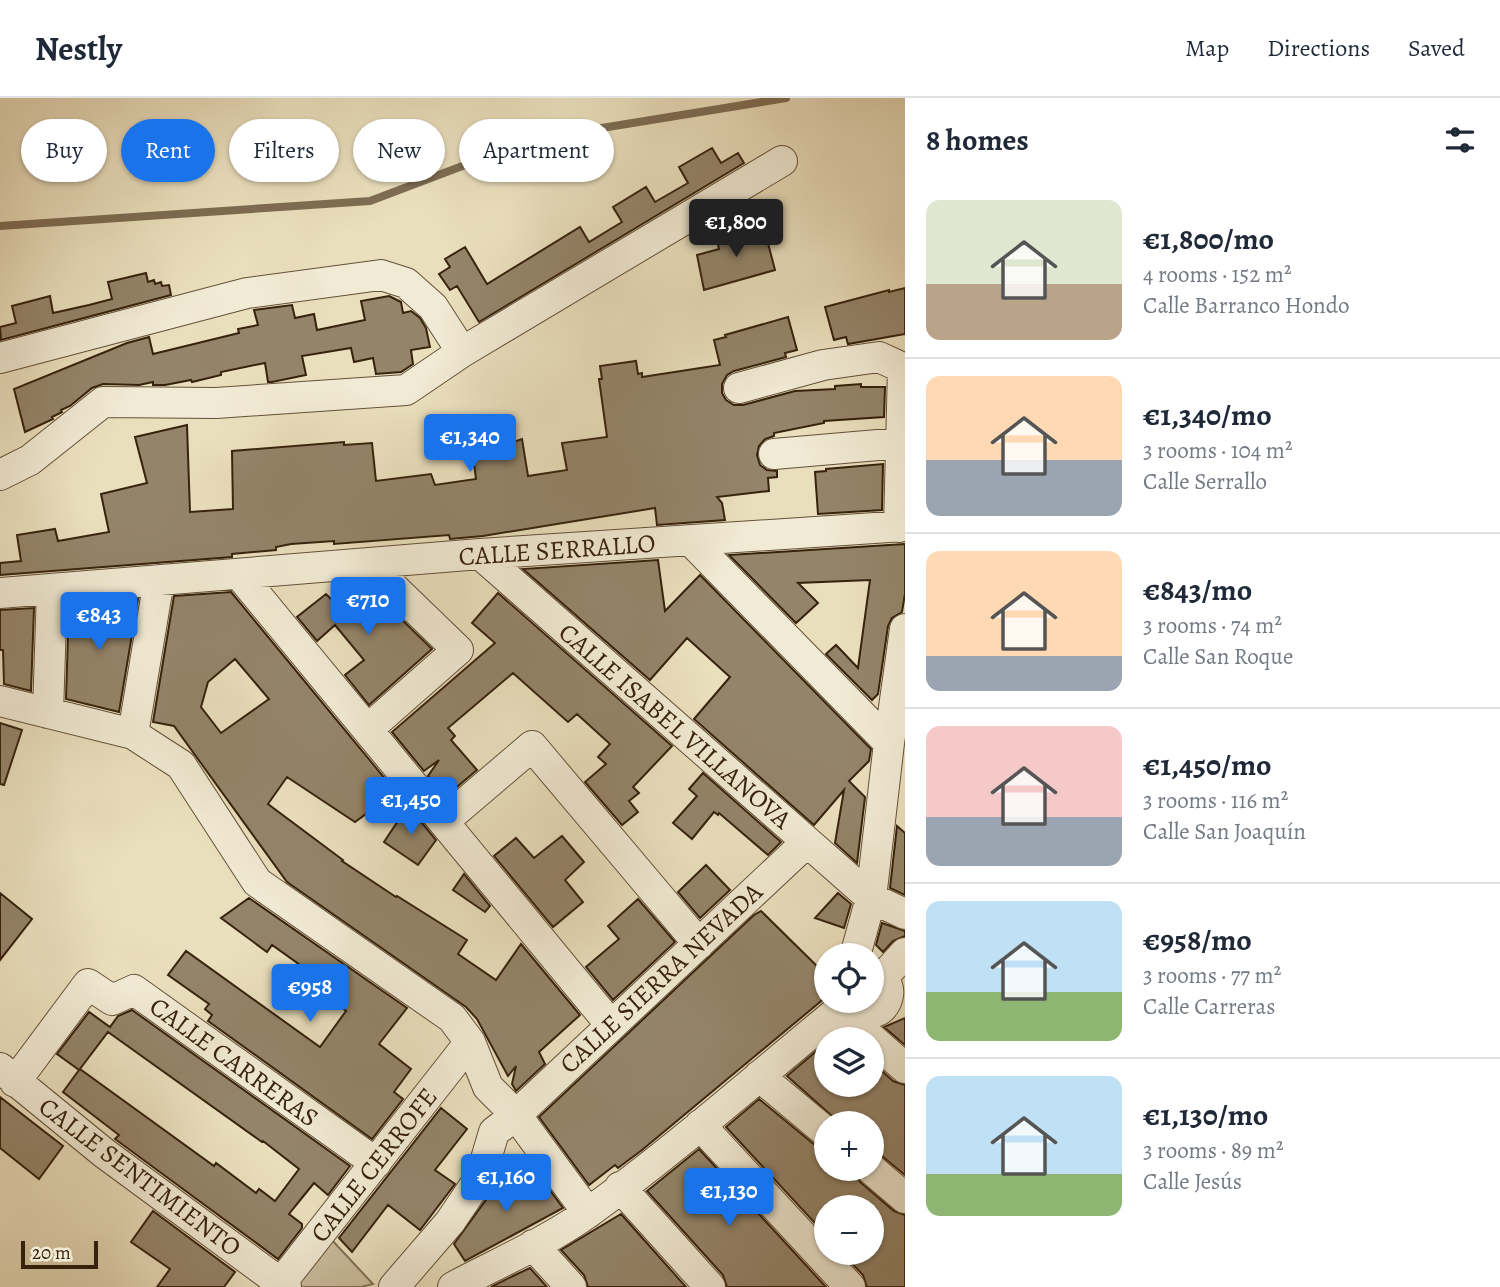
<!DOCTYPE html>
<html lang="en">
<head>
<meta charset="utf-8">
<style>
  body { margin:0; font-family:Alegreya,serif; background:#f2f2f3; color:#1f2937; height:100vh; display:flex; flex-direction:column; font-size:26px; white-space:nowrap }
  * { box-sizing:border-box; margin:0 }
  p { font-size:23px; color:#747a83 }
  .icon { flex:none; width:38px; height:38px; fill:none; stroke:currentColor; stroke-width:2; stroke-linecap:round; stroke-linejoin:round }
  .map { position:relative; flex:1; overflow:hidden }
  .drawer { display:flex; flex-direction:column; background:#fff; width:595px }
  .drawer>* { flex:none }
  .banner { position:absolute; left:21px; top:21px; width:665px; height:63px; display:flex; gap:14px }
  .fabs { position:absolute; left:814px; top:845px; display:grid; gap:14px }
  .fabs a { display:grid; place-items:center; width:70px; height:70px; border-radius:50%; background:#fff; box-shadow:0 2px 5px #0004; font-size:35px }
  .scale { position:absolute; left:21px; bottom:18px; width:77px; box-sizing:border-box; padding-left:7px; border:4px solid #37220d; border-top:0; font-size:19px; line-height:24px; white-space:nowrap; color:#37220d; -webkit-text-stroke:5px #f1ead4; paint-order:stroke }
  .price { position:absolute; translate:-50% -60px; padding:0 16px; border-radius:7px; background:#1a73e8; color:#fff; font-size:23px; line-height:46px; filter:drop-shadow(0 2px 4px #0008) }
  .price::after { content:''; position:absolute; left:50%; top:42px; width:21px; height:16px; margin-left:-10px; background:inherit; clip-path:polygon(0 0,100% 0,50% 100%) }
  .price.on { background:#222; color:#fff }
  ul { padding:0; list-style:none }
  li { display:flex; align-items:center; gap:21px; height:175px; padding:0 21px }
  li+li { border-top:2px solid #e0e1e3 }
  li span { display:grid; place-items:center; flex:none; width:196px; height:140px; border-radius:14px; color:#555 }
  li>.icon { margin-inline-start:auto }
  span .icon { width:84px; height:84px; fill:#fffc; stroke-width:1 }
  li b { font-size:30px }
  h2 { display:flex; justify-content:space-between; align-items:center; height:84px; padding:0 21px; font-size:30px }
  .chip { padding:0 24px; border-radius:32px; background:#fff; box-shadow:0 2px 5px #0004; font-size:24px; line-height:63px }
  .chip.on { background:#1a73e8; color:#fff }
  header { display:flex; align-items:center; gap:42px; box-sizing:border-box; height:98px; padding:0 35px; background:#fff; border-bottom:2px solid #e0e1e3 }
  header strong { font-size:33px }
  nav { display:flex; gap:38px; margin-inline-start:auto; font-size:24px }
  main { display:flex; flex:1; min-height:0 }
  .map>svg:first-child { display:block }
  .green { fill:#ccbf9f; stroke:#827056; stroke-width:2 }
  .lines { fill:none; stroke-linecap:round; stroke-linejoin:round }
  .stream { stroke:#7e6d53; stroke-width:8 }
  .building { fill:#948469; stroke:#37220d; stroke-width:2; fill-rule:evenodd }
  .minor-casing { stroke:#645139; stroke-width:32 }
  .minor { stroke:#f1ead4; stroke-width:30 }
  .labels { text-anchor:middle; dominant-baseline:central; stroke-width:6; stroke-linejoin:round; paint-order:stroke }
  .street-label { font-size:26px; fill:#37220d; stroke:#f1ead4 }
</style>
</head>
<body>
<header>
<strong>Nestly</strong>
<nav><a>Map</a><a>Directions</a><a>Saved</a></nav>
</header>
<main>
<div class="map">
<svg width="905" height="1189" viewBox="0 0 905 1189">
  <rect width="100%" height="100%" fill="#eadfbd"/>
  <filter id="stains"><feTurbulence type="fractalNoise" baseFrequency=".00286" numOctaves="4"/><feColorMatrix values="0 0 0 0 .2 0 0 0 0 .09 0 0 0 0 .02 0 0 0 .5 -.17"/></filter>
  <radialGradient id="worn" r=".72"><stop offset=".6" stop-color="#630" stop-opacity="0"/><stop offset="1" stop-color="#630" stop-opacity=".3"/></radialGradient>
  <path class="green" d="M329 1139 373 1186 361 1189H297Z"/>
  <g class="lines">
    <path class="stream" d="M0 128 370 103 534 41 786 0"/>
  </g>
  <path class="building" d="M712 50 721 65 738 55 744 65 479 224 457 188 450 192 439 176 450 169 445 161 465 149 487 186 580 129 589 144 622 124 613 109 646 89 655 104 688 85 679 69Z
    M737 129 740 137 764 130 775 172 704 192 697 157 719 151 717 142Z
    M146 175 148 184 154 182 155 186 161 184 162 188 169 187 171 197 1 242 0 229 16 225 12 208 50 198 53 215 89 207 112 201 108 184Z
    M905 190V236L848 246 846 239 834 242 825 209 889 192V194Z
    M389 198 401 204 403 215 411 213 420 220 426 230 430 249 411 252 413 266 401 274 376 276 373 260 354 264 351 250 302 258 306 277 272 284H268L265 265 221 274V277L192 284 191 282 165 287H153V284L139 287 103 286 92 290 70 308 61 312 62 314 52 319 53 321 25 334 14 291 127 245 149 239 153 256 239 235 238 231 258 227 254 212 292 207 295 220 314 216 317 232 365 222 361 203Z
    M788 219 797 252 785 255 786 259 734 273 727 277 722 286V295L726 302 734 307H743L795 293 835 291V288L861 286V289H885L884 319 824 323V325L774 335V338L765 341 759 348 757 357 760 367 767 372 777 373V379L768 380 769 393 717 399 722 405 725 422 657 427 655 410 483 438 450 441 449 437 334 446V443L291 446 276 449V452L232 456V459L0 477V465L21 463 17 437 55 431 58 443 109 434 101 396 147 385 135 339 187 327 190 414 233 411 232 353 344 344V347L372 345 376 383 431 376 435 387 476 381 473 358 522 341 528 378 567 372 562 345 607 339 599 281H602L600 268 636 263 638 276 642 275V279L720 267 714 242 726 239 725 237Z
    M883 366 882 412 818 416 815 374 826 373V371Z
    M905 446V496L902 514 892 520 888 528 878 596 872 602 826 556 836 547 858 570 870 482 798 485 818 505 796 525 729 457Z
    M658 462 665 513 700 477 871 651 869 663 849 683 865 699 857 765 835 745 844 692 814 727 694 621 730 579 687 540 650 582 523 471Z
    M362 483 432 551 369 607 345 577 364 562 335 527 317 543 297 519 326 496 333 503 354 484Z
    M231 494 396 694 355 724 287 679 268 706 343 762 342 763 396 799 397 798 467 842 458 856 496 882 521 846 580 917 539 954 545 966 516 993 512 986 516 968 508 978 477 921 466 909 287 784 174 628 153 624 174 498ZM235 561 269 601 221 635 201 609 208 584Z
    M498 495 672 648 633 689 639 695 629 703 638 714 622 727 585 684 606 666 598 659 610 646 577 616 568 624 513 575 448 630 455 638 451 642 477 672 445 699 428 678 439 662 424 673 392 634 495 545 472 525Z
    M138 501 119 614 66 601 69 507Z
    M34 510 31 593 4 586 3 552H0V512Z
    M0 625 22 632 4 687 0 686Z
    M703 675 781 744 768 757 719 715 718 717 714 714 692 741 673 725 697 698 689 691Z
    M408 708 436 742 418 767 384 744Z
    M897 728 905 735V797L890 790Z
    M562 738 584 764 565 782 583 804 553 829 494 758 516 740 534 760Z
    M706 767 730 792 700 820 678 794Z
    M464 776 490 808 485 814 453 792Z
    M0 795 32 821 0 862Z
    M838 795 851 806 844 830 815 820Z
    M249 800 407 910 379 946 411 971 394 994 403 1001 372 1041 208 923 212 917 205 911 209 906 168 877 186 853 320 949 346 913 308 885 314 877 272 847 267 854 221 820Z
    M638 801 675 844 613 902 586 869 619 841 608 828Z
    M761 813 826 877V899L642 1052 618 1070 615 1067 589 1087 539 1019 754 817Z
    M882 825 905 833V838L893 843 883 854 876 847Z
    M132 912 350 1068 328 1097 314 1085 301 1101 289 1116 302 1126V1130L278 1161 115 1041 119 1037 63 994 79 972 57 956 89 914 110 929 118 918ZM108 934 262 1044 263 1043 299 1071 275 1103 259 1091 256 1095 216 1065 214 1068 80 971Z
    M905 920V947L884 929Z
    M826 945V987H872V964L893 983 905 987V1077L882 1058 872 1054V1026H841L787 978Z
    M0 999 63 1048 39 1081 0 1050Z
    M759 1001 815 1047 826 1051V1071H854L860 1084 894 1113 905 1117V1189H867L863 1177 842 1155H872V1110H826V1137L726 1029Z
    M441 1010 467 1031 435 1072 455 1086 420 1132 388 1107 352 1154 339 1140Z
    M699 1051 826 1189H727L723 1177 647 1093Z
    M504 1061 523 1093 540 1079 563 1110 465 1163 454 1146 496 1088Z
    M153 1113 235 1174 224 1189H157L170 1171 131 1144Z
    M621 1116 686 1189H588L584 1177 561 1152Z
    M530 1170 547 1189H491L513 1178Z"/>
  <g class="lines">
    <g class="minor-casing">
      <path id="minor" d="M0 260 247 195 381 177 406 185 433 209 462 254
        M739 290 823 267 879 259 903 270 899 429
        M774 356 901 345
        M0 377 30 362 103 304 216 305 406 292 462 254 782 63
        M692 444 889 645
        M480 456 871 800 905 816
        M368 465 458 552 368 631
        M239 476 611 927
        M0 495 480 456 905 428
        M0 603 133 636 181 667 257 784 452 920 470 944 488 989 516 1017 588 1115
        M48 615 52 491
        M133 636 159 482
        M444 723 532 648 699 846
        M855 858 871 800 889 645 905 531
        M882 880 905 855
        M858 903C881 938 905 878 872 879
        M839 912 905 970
        M0 970 104 1055 286 1189
        M759 978 826 1034
        M15 984 88 886 112 902 134 892 376 1065
        M700 1027 850 1189
        M871 1071 905 1100
        M620 1089 710 1189
        M533 1147 571 1189
        M281 1185 470 944
        M394 1189 450 1124 481 1078 494 1034 516 1017 807 744
        M453 1189C498 1165 547 1144 589 1114 675 1052 756 980 839 912L858 904"/>
    </g>
    <use href="#minor" class="minor"/>
  </g>
  <g class="labels">
    <g class="street-label">
      <text transform="translate(557 452) rotate(-4)">CALLE SERRALLO</text>
      <text transform="translate(675 628) rotate(41)">CALLE ISABEL VILLANOVA</text>
      <text transform="translate(661 880) rotate(-43)">CALLE SIERRA NEVADA</text>
      <text transform="translate(234 964) rotate(36)">CALLE CARRERAS</text>
      <text transform="translate(374 1067) rotate(-52)">CALLE CERROFE</text>
      <text transform="translate(140 1079) rotate(37)">CALLE SENTIMIENTO</text>
    </g>
  </g>
  <rect width="100%" height="100%" filter="url(#stains)"/>
  <rect width="100%" height="100%" fill="url(#worn)"/>
</svg>
<div class="fabs">
<a><svg class="icon" aria-label="locate" viewBox="0 0 24 24"><circle cx="12" cy="12" r="6"/><path d="M12 2v4M12 18v4M2 12h4M18 12h4"/></svg></a>
<a><svg class="icon" aria-label="layers" viewBox="0 0 24 24"><path d="M12 4l9 5-9 5-9-5zM3 14l9 5 9-5"/></svg></a>
<a>+</a>
<a>−</a>
</div>
<div class="scale">20 m</div>
<b class="price on" style="left:736px;top:161px">€1,800</b>
<b class="price" style="left:470px;top:376px">€1,340</b>
<b class="price" style="left:368px;top:539px">€710</b>
<b class="price" style="left:99px;top:554px">€843</b>
<b class="price" style="left:411px;top:739px">€1,450</b>
<b class="price" style="left:310px;top:926px">€958</b>
<b class="price" style="left:506px;top:1116px">€1,160</b>
<b class="price" style="left:729px;top:1130px">€1,130</b>
<div class="banner">
<a class="chip">Buy</a>
<a class="chip on">Rent</a>
<a class="chip">Filters</a>
<a class="chip">New</a>
<a class="chip">Apartment</a>
</div>
</div>
<section class="drawer">
<h2>8 homes<svg class="icon" aria-label="filters" viewBox="0 0 24 24"><path d="M4 7h16M4 17h16"/><circle cx="9" cy="7" r="2"/><circle cx="15" cy="17" r="2"/></svg></h2>
<ul>
<li><span style="background:linear-gradient(#dfe7d0 60%,#b9a48a 0)"><svg class="icon" aria-label="home" viewBox="0 0 24 24"><path d="M3 11l9-7 9 7M6 9v11h12V9"/></svg></span><div><b>€1,800/mo</b><p>4 rooms · 152 m²</p><p>Calle Barranco Hondo</p></div></li>
<li><span style="background:linear-gradient(#ffd9b3 60%,#9aa5b1 0)"><svg class="icon" aria-label="home" viewBox="0 0 24 24"><path d="M3 11l9-7 9 7M6 9v11h12V9"/></svg></span><div><b>€1,340/mo</b><p>3 rooms · 104 m²</p><p>Calle Serrallo</p></div></li>
<li><span style="background:linear-gradient(#ffd9b3 75%,#9aa5b1 0)"><svg class="icon" aria-label="home" viewBox="0 0 24 24"><path d="M3 11l9-7 9 7M6 9v11h12V9"/></svg></span><div><b>€843/mo</b><p>3 rooms · 74 m²</p><p>Calle San Roque</p></div></li>
<li><span style="background:linear-gradient(#f6c9c9 65%,#9aa5b1 0)"><svg class="icon" aria-label="home" viewBox="0 0 24 24"><path d="M3 11l9-7 9 7M6 9v11h12V9"/></svg></span><div><b>€1,450/mo</b><p>3 rooms · 116 m²</p><p>Calle San Joaquín</p></div></li>
<li><span style="background:linear-gradient(#bfe0f5 65%,#8fb573 0)"><svg class="icon" aria-label="home" viewBox="0 0 24 24"><path d="M3 11l9-7 9 7M6 9v11h12V9"/></svg></span><div><b>€958/mo</b><p>3 rooms · 77 m²</p><p>Calle Carreras</p></div></li>
<li><span style="background:linear-gradient(#bfe0f5 70%,#8fb573 0)"><svg class="icon" aria-label="home" viewBox="0 0 24 24"><path d="M3 11l9-7 9 7M6 9v11h12V9"/></svg></span><div><b>€1,130/mo</b><p>3 rooms · 89 m²</p><p>Calle Jesús</p></div></li>
</ul>
</section>
</main>
</body>
</html>
